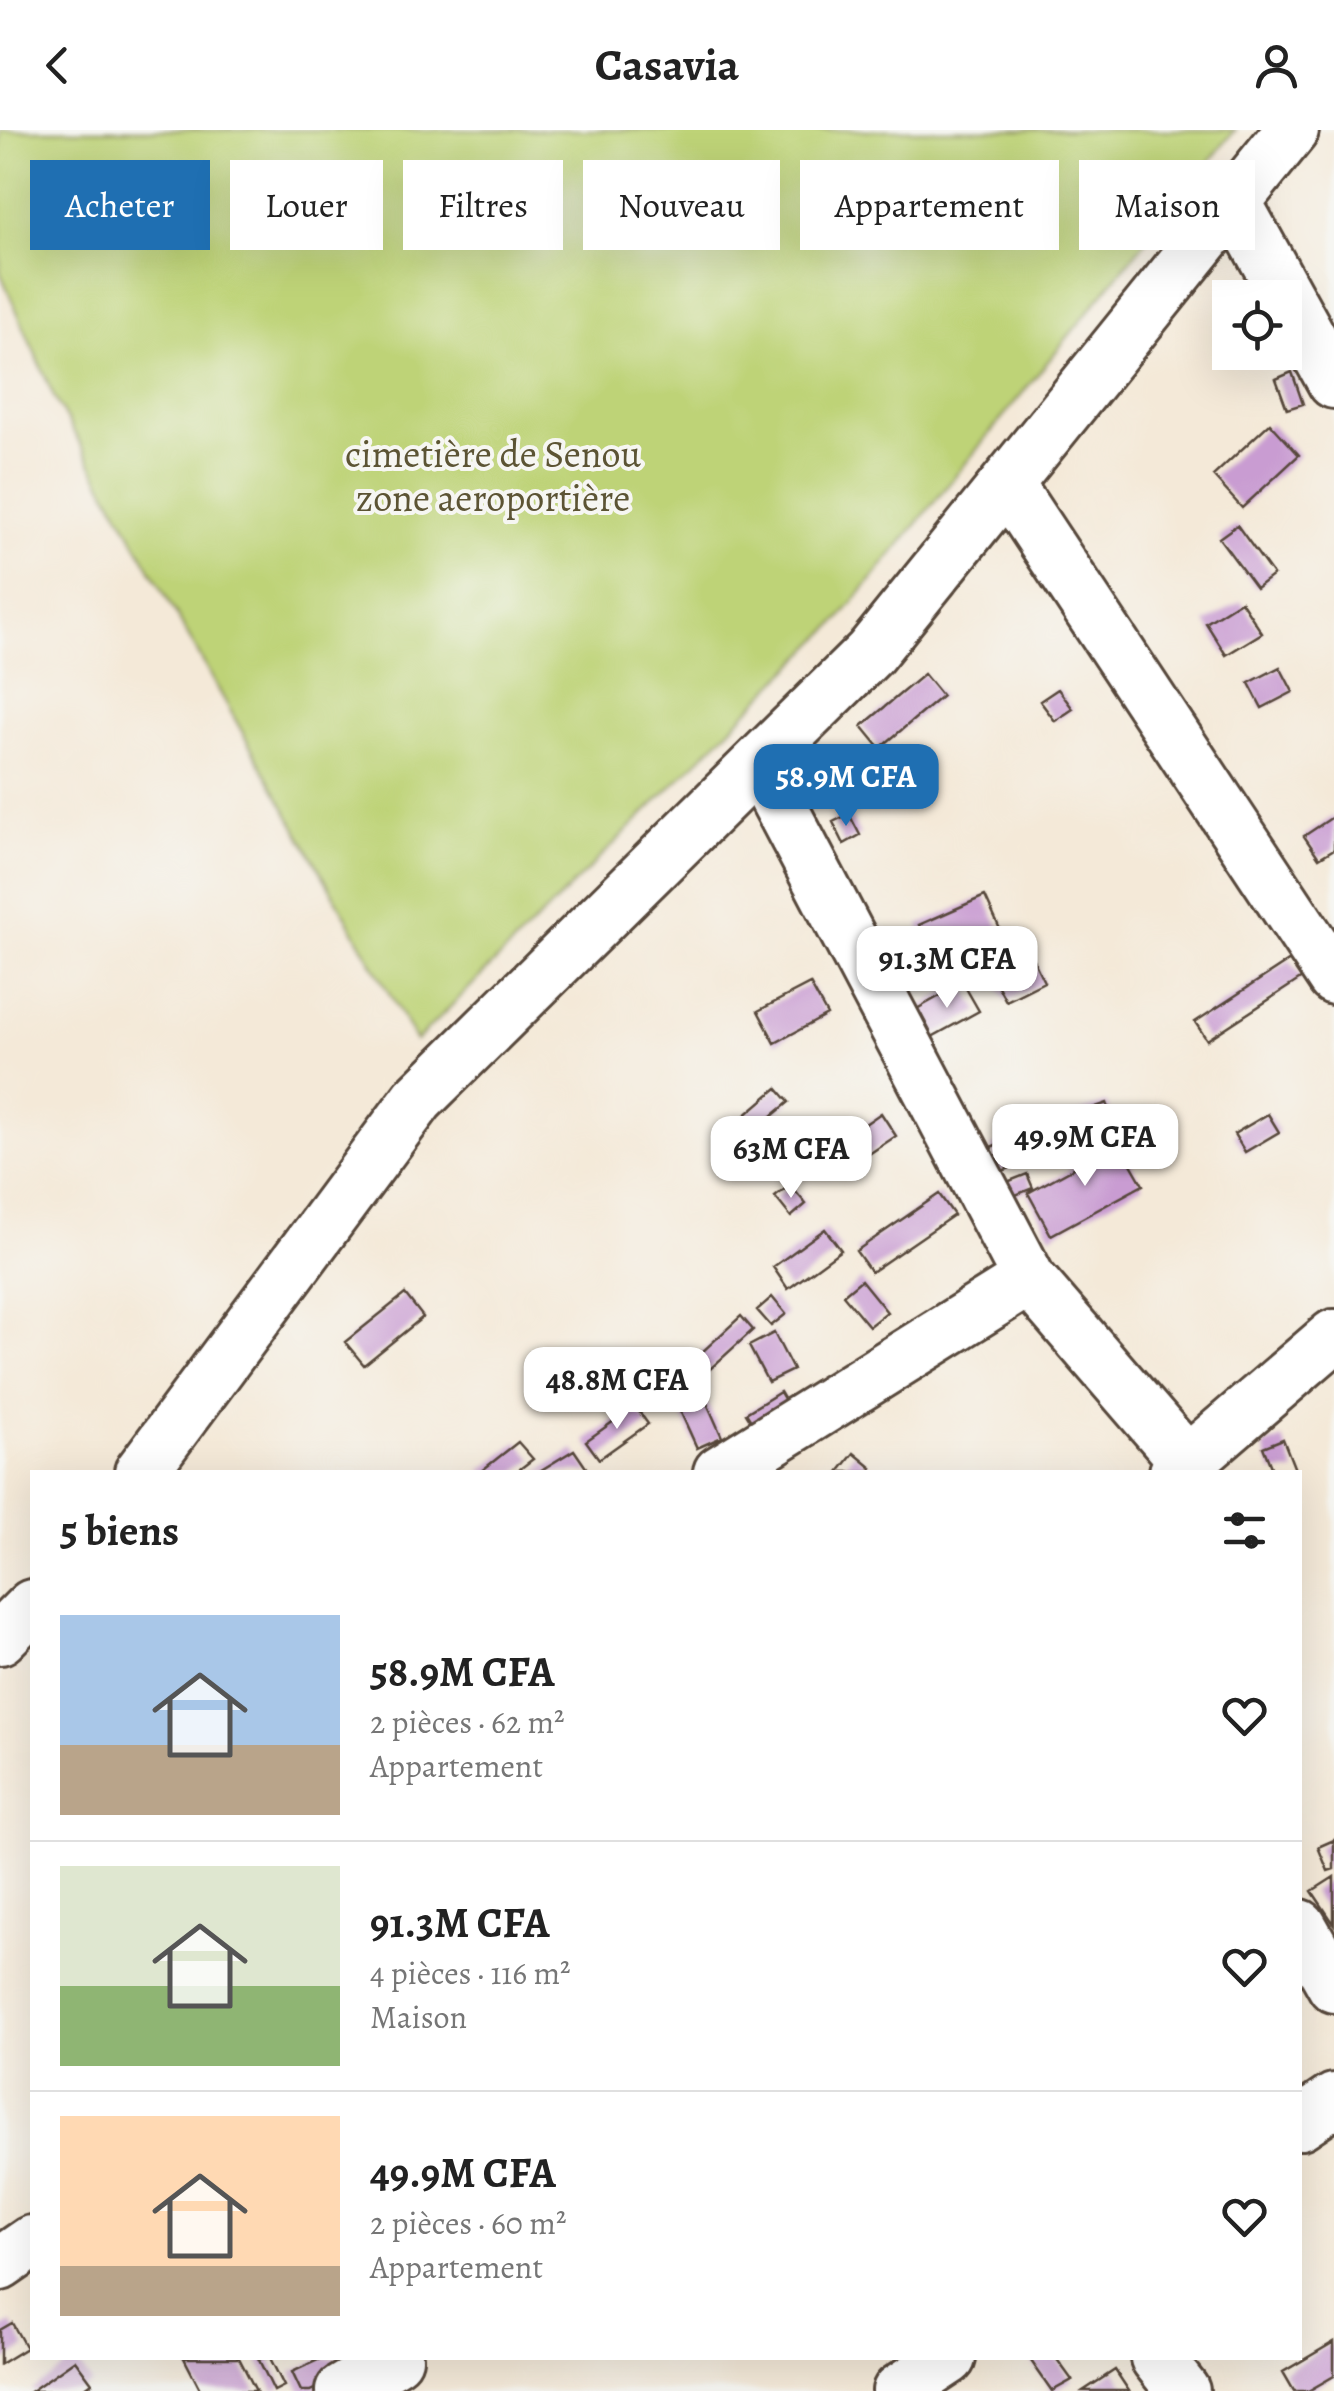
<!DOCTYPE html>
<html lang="fr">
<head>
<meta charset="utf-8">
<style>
  body { margin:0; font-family:Alegreya,serif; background:#f6f6f6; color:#222; height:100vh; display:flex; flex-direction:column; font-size:38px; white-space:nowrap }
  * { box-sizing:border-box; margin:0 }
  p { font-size:32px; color:#767676 }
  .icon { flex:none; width:55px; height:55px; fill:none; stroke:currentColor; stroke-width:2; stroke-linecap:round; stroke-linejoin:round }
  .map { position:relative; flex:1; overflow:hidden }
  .drawer { position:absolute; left:30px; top:1340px; width:1272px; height:890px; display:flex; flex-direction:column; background:#fff; border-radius:0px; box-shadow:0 10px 40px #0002 }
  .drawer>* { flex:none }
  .hud { position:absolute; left:30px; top:30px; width:1275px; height:90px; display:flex; gap:20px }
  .tools { position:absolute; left:1212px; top:150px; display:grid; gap:20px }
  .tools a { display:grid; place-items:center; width:90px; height:90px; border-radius:0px; background:#fff; box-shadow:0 10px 40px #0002; font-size:50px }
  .price { position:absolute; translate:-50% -85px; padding:0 22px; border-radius:20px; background:#fff; color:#222; font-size:32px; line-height:65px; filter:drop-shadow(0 2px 5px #0008) }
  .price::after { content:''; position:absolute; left:50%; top:60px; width:30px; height:22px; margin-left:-15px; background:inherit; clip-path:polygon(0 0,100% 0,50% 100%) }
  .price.active { background:#1f6fb2; color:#fff }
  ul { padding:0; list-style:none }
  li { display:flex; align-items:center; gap:30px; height:250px; padding:0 30px }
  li+li { border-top:2px solid #e0e0e0 }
  li span { display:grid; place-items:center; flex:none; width:280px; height:200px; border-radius:0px; color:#555 }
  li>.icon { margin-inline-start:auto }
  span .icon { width:120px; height:120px; fill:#fffc; stroke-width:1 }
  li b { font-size:42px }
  h2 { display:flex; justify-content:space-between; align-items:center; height:120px; padding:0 30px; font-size:42px }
  .chip { padding:0 35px; border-radius:0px; background:#fff; box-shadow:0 10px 40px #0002; font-size:35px; line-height:90px }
  .chip.active { background:#1f6fb2; color:#fff }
  header { display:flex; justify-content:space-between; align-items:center; height:130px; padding:0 30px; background:#fff; font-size:45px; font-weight:700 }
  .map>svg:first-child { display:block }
  .green { fill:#bed377; stroke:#7c7e4a; stroke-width:2.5 }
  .building { fill:#c99cd2 }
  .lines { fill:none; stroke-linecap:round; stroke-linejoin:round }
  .minor-casing { stroke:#57473a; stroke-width:58 }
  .minor { stroke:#fff; stroke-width:52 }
  .labels { text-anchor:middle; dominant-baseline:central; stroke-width:8; stroke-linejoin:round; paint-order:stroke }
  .park-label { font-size:38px; fill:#5c5434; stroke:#f6f6f2 }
</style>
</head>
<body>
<header><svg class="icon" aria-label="back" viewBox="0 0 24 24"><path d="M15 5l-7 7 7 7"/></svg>Casavia<svg class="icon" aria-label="person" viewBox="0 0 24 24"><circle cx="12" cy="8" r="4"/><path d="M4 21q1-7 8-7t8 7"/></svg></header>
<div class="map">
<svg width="1334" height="2261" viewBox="0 0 1334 2261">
  <rect width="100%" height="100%" fill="#f6f6f2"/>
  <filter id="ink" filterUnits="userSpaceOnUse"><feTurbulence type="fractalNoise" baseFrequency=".01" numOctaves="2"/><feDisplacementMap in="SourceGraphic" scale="20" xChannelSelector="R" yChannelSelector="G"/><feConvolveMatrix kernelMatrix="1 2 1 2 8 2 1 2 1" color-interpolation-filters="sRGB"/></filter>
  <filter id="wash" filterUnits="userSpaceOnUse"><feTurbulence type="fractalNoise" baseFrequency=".0048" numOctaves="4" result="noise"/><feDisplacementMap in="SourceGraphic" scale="40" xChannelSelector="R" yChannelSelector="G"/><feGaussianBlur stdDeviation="2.25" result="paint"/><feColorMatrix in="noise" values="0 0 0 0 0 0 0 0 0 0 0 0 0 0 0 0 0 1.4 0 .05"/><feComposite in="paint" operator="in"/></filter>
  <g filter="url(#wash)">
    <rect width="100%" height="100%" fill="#f4e9d8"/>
    <path class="green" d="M0 0H1235L839 490 416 911 54 267 0 142Z"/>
    <g id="blocks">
      <path class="building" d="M1292 242 1303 274 1287 279 1276 249Z
        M1270 293 1299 325 1242 378 1213 346Z
        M1237 395 1273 445 1256 458 1219 408Z
        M1241 471 1262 503 1226 525 1206 493Z
        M1280 537 1293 562 1262 578 1249 553Z
        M924 544 942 566 880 618 862 596Z
        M1058 559 1073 579 1055 591 1040 571Z
        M849 684 860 705 844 714 833 692Z
        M1334 686V719L1319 728 1304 706Z
        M985 766 1004 808 937 837 919 795Z
        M1032 827 1044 852 1006 871 993 847Z
        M1290 830 1302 848 1207 910 1195 892Z
        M963 853 979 881 930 908 915 880Z
        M810 854 827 885 775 913 758 881Z
        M777 958 789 972 754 1001 743 987Z
        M1107 973 1114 994 1048 1017 1041 996Z
        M881 983 896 1006 854 1034 839 1012Z
        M1268 984 1279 1002 1245 1022 1234 1004Z
        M1017 1006 1027 1031 1000 1042 991 1017Z
        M1119 1013 1143 1055 1051 1105 1028 1063Z
        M1027 1044 1033 1058 1008 1068 1002 1054Z
        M790 1055 806 1074 791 1087 775 1067Z
        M939 1064 954 1085 871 1142 856 1121Z
        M825 1099 841 1120 788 1159 773 1137Z
        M861 1150 887 1182 869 1196 843 1165Z
        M405 1164 423 1187 364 1235 345 1212Z
        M772 1167 786 1184 771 1196 757 1180Z
        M741 1186 753 1200 687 1260 675 1247Z
        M774 1203 793 1240 768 1252 749 1216Z
        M702 1262 722 1307 697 1318 677 1274Z
        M780 1262 793 1284 759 1304 746 1283Z
        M635 1276 648 1294 599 1329 586 1311Z
        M1283 1309 1296 1342H1273L1263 1317Z
        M518 1312 533 1329 516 1342H480Z
        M574 1320 589 1342H538Z
        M854 1323 872 1338 869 1342H839Z
        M1334 1710V1739L1328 1741 1318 1717Z
        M1334 1747V1794L1312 1761Z
        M12 2193 26 2218 0 2234V2200Z
        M1334 2212V2246L1308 2261H1294L1283 2242Z
        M184 2228H239L256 2261H201Z
        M258 2228H270L284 2256 274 2261Z
        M322 2228H371L372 2230 310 2261H301L292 2242Z
        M1029 2228H1056L1072 2250 1052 2261Z
        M75 2230 92 2253 81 2261H31Z
        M1115 2240 1129 2261H1083Z"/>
    </g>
  </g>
  <g filter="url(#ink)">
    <use href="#blocks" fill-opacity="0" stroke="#57473a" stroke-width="2.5"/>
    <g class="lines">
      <g class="minor-casing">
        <path id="minor" d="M1234 71 1334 252
          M1007 354 1334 848
          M758 634 1029 1149 1188 1333
          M141 1342 418 969 870 523 1292 0
          M720 1342 1029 1149
          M1176 1342 1334 1206
          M0 1508 32 1476
          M1300 1796 1334 1856
          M1300 1993 1334 1970
          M0 2134 32 2112
          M1157 2228 1183 2261
          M342 2261 396 2228
          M899 2261 949 2228"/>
      </g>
      <use href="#minor" class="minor"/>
    </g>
  </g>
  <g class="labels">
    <g class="park-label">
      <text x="493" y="324">cimetière de Senou<tspan x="493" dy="44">zone aeroportière</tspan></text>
    </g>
  </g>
</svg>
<div class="tools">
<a><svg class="icon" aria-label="locate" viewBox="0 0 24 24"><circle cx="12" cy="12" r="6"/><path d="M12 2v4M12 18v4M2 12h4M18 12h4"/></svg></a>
</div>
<b class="price active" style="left:846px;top:699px">58.9M CFA</b>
<b class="price" style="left:947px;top:881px">91.3M CFA</b>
<b class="price" style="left:1085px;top:1059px">49.9M CFA</b>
<b class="price" style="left:791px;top:1071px">63M CFA</b>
<b class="price" style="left:617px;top:1302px">48.8M CFA</b>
<div class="hud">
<a class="chip active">Acheter</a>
<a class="chip">Louer</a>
<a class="chip">Filtres</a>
<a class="chip">Nouveau</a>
<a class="chip">Appartement</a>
<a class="chip">Maison</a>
</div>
<section class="drawer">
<h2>5 biens<svg class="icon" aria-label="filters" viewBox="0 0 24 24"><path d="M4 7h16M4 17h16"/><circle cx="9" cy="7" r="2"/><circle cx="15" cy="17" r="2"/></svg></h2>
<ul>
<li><span style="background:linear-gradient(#a9c7e8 65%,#b9a48a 0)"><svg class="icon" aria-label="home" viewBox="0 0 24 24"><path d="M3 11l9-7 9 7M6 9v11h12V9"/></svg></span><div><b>58.9M CFA</b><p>2 pièces · 62 m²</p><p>Appartement</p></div><svg class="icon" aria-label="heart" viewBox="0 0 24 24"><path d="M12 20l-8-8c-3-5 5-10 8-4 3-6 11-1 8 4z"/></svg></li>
<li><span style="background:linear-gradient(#dfe7d0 60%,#8fb573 0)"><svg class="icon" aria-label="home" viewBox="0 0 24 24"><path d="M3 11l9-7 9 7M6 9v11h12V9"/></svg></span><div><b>91.3M CFA</b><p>4 pièces · 116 m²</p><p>Maison</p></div><svg class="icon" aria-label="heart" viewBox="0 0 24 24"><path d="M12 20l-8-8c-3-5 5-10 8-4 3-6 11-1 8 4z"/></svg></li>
<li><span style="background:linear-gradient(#ffd9b3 75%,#b9a48a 0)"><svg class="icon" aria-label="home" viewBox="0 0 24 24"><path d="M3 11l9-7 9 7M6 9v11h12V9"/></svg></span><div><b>49.9M CFA</b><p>2 pièces · 60 m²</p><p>Appartement</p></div><svg class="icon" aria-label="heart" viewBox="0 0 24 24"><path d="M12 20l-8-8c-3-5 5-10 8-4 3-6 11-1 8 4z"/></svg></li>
</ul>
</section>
</div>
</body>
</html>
